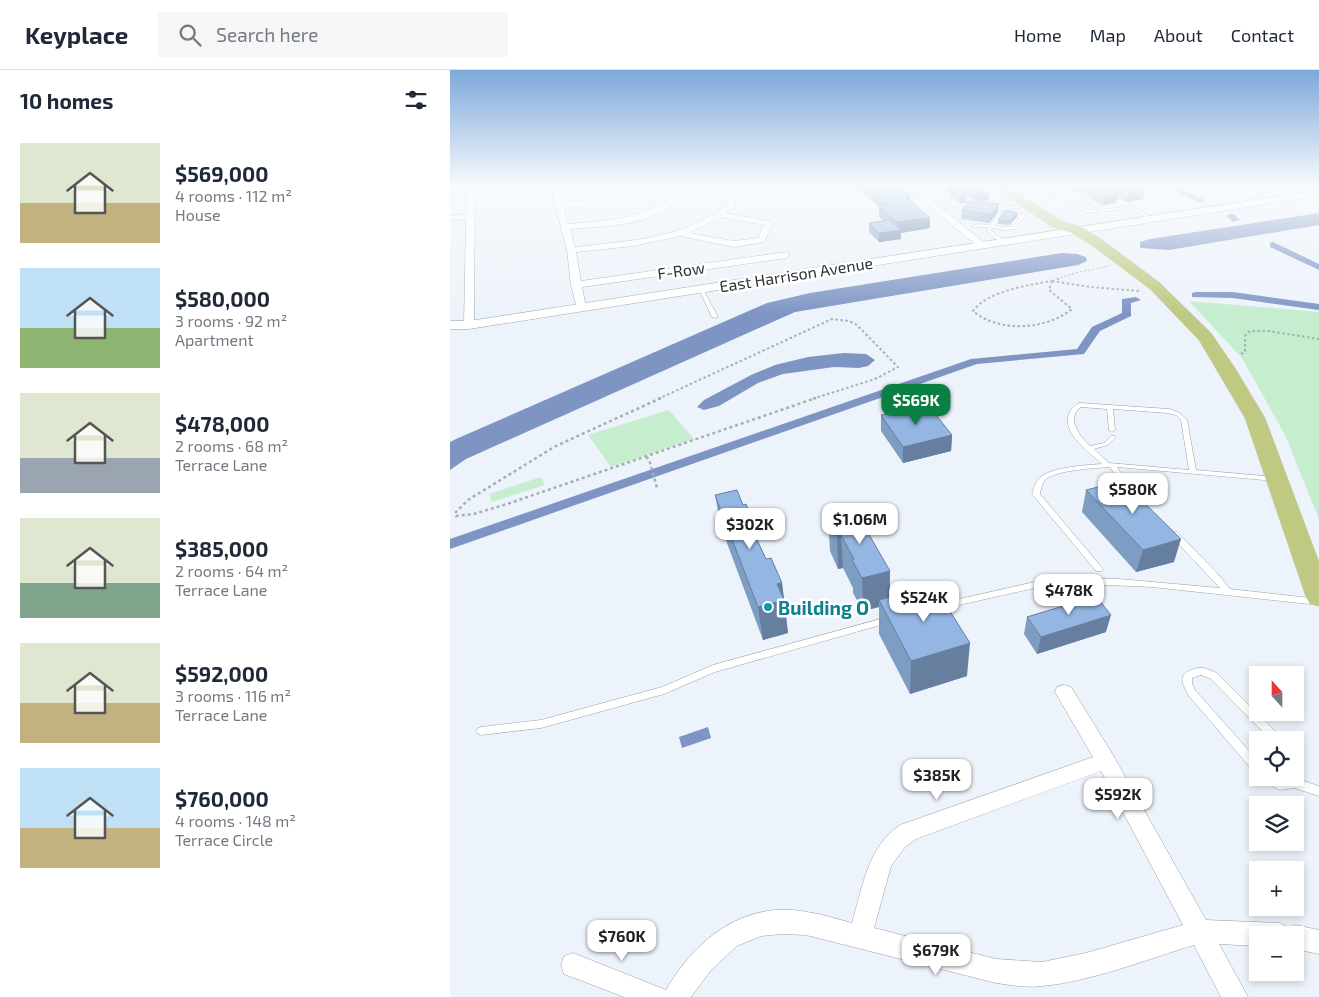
<!DOCTYPE html>
<html lang="en">
<head>
<meta charset="utf-8">
<style>
  body { margin:0; font-family:"Exo 2",sans-serif; background:#f6f6f7; color:#1f2937; height:100vh; display:flex; flex-direction:column; font-size:19px; white-space:nowrap }
  * { box-sizing:border-box; margin:0 }
  p { font-size:16px; color:#747a83 }
  .icon { flex:none; width:28px; height:28px; fill:none; stroke:currentColor; stroke-width:2; stroke-linecap:round; stroke-linejoin:round }
  .map { position:relative; flex:1; overflow:hidden }
  .details { display:flex; flex-direction:column; background:#fff; width:450px }
  .details>* { flex:none }
  .needle { width:32px; rotate:339deg }
  .fabs { position:absolute; left:799px; top:596px; display:grid; gap:10px }
  .fabs a { display:grid; place-items:center; width:55px; height:55px; border-radius:0px; background:#fff; box-shadow:0 2px 8px #0003; font-size:25px }
  .price { position:absolute; translate:-50% -42px; padding:0 11px; border-radius:10px; background:#fff; color:#222; font-size:16px; line-height:32px; filter:drop-shadow(0 1px 2px #0008) }
  .price::after { content:''; position:absolute; left:50%; top:30px; width:15px; height:11px; margin-left:-8px; background:inherit; clip-path:polygon(0 0,100% 0,50% 100%) }
  .price.current { background:#0b8043; color:#fff }
  ul { padding:0; list-style:none }
  li { display:flex; align-items:center; gap:15px; height:125px; padding:0 20px }
  li span { display:grid; place-items:center; flex:none; width:140px; height:100px; border-radius:0px; color:#555 }
  li>.icon { margin-inline-start:auto }
  span .icon { width:60px; height:60px; fill:#fffc; stroke-width:1 }
  li b { font-size:21px }
  h2 { display:flex; justify-content:space-between; align-items:center; height:60px; padding:0 20px; font-size:21px }
  header { display:flex; align-items:center; gap:30px; box-sizing:border-box; height:70px; padding:0 25px; background:#fff; border-bottom:1px solid #e0e1e3 }
  header strong { font-size:24px }
  nav { display:flex; gap:28px; margin-inline-start:auto; font-size:18px }
  .search { width:350px; height:45px; background:#f6f6f7; display:flex; align-items:center; gap:12px; box-sizing:border-box; padding:0 18px; border-radius:0px; color:#747a83; font-size:19px }
  main { display:flex; flex:1; min-height:0 }
  .map>svg:first-child { display:block }
  .green { fill:#c5edce }
  .water { fill:#7e95c4 }
  .lines { fill:none; stroke-linecap:round; stroke-linejoin:round }
  .canal { fill:#7e95c4; fill-rule:evenodd }
  .lane-casing { stroke:#9aa0a7; stroke-width:1 }
  .street-casing { stroke:#9aa0a7; stroke-width:1 }
  .secondary-casing { stroke:#9aa0a7; stroke-width:1 }
  .primary-casing { stroke:#d1d1d2; stroke-width:1 }
  .path-far2 { stroke:#aaaeb4; stroke-width:1; stroke-dasharray:2 2; stroke-linecap:butt }
  .path-far1 { stroke:#aaaeb4; stroke-width:2; stroke-dasharray:2.5 2.5; stroke-linecap:butt }
  .path { stroke:#aaaeb4; stroke-width:2.5; stroke-dasharray:3 3; stroke-linecap:butt }
  .lane { fill:#fff; fill-rule:evenodd }
  .street { fill:#fff; fill-rule:evenodd }
  .secondary { fill:#fff; fill-rule:evenodd }
  .primary { fill:#bfc981; fill-rule:evenodd }
  .wall { fill:#7e9dc3 }
  .shaded-wall { fill:#677f9f }
  .building { fill:#93b6e3; stroke:#677f9f }
  .culture-dot { fill:#0f9aa8; stroke:#fff; stroke-width:2 }
  .labels { text-anchor:middle; dominant-baseline:central; stroke-width:5; stroke-linejoin:round; paint-order:stroke }
  .far-street-label { font-size:16px; fill:#2e3033; stroke:#fff }
  .culture-label { font-size:19px; font-weight:bold; fill:#0d838f; stroke:#fff; text-anchor:start }
</style>
</head>
<body>
<header>
<strong>Keyplace</strong>
<div class="search"><svg class="icon" aria-label="search" viewBox="0 0 24 24"><circle cx="10" cy="10" r="6"/><path d="M15 15l6 6"/></svg>Search here</div>
<nav><a>Home</a><a>Map</a><a>About</a><a>Contact</a></nav>
</header>
<main>
<section class="details">
<h2>10 homes<svg class="icon" aria-label="filters" viewBox="0 0 24 24"><path d="M4 7h16M4 17h16"/><circle cx="9" cy="7" r="2"/><circle cx="15" cy="17" r="2"/></svg></h2>
<ul>
<li><span style="background:linear-gradient(#dfe7d0 60%,#c2b280 0)"><svg class="icon" aria-label="home" viewBox="0 0 24 24"><path d="M3 11l9-7 9 7M6 9v11h12V9"/></svg></span><div><b>$569,000</b><p>4 rooms · 112 m²</p><p>House</p></div></li>
<li><span style="background:linear-gradient(#bfe0f5 60%,#8fb573 0)"><svg class="icon" aria-label="home" viewBox="0 0 24 24"><path d="M3 11l9-7 9 7M6 9v11h12V9"/></svg></span><div><b>$580,000</b><p>3 rooms · 92 m²</p><p>Apartment</p></div></li>
<li><span style="background:linear-gradient(#dfe7d0 65%,#9aa5b1 0)"><svg class="icon" aria-label="home" viewBox="0 0 24 24"><path d="M3 11l9-7 9 7M6 9v11h12V9"/></svg></span><div><b>$478,000</b><p>2 rooms · 68 m²</p><p>Terrace Lane</p></div></li>
<li><span style="background:linear-gradient(#dfe7d0 65%,#7fa58c 0)"><svg class="icon" aria-label="home" viewBox="0 0 24 24"><path d="M3 11l9-7 9 7M6 9v11h12V9"/></svg></span><div><b>$385,000</b><p>2 rooms · 64 m²</p><p>Terrace Lane</p></div></li>
<li><span style="background:linear-gradient(#dfe7d0 60%,#c2b280 0)"><svg class="icon" aria-label="home" viewBox="0 0 24 24"><path d="M3 11l9-7 9 7M6 9v11h12V9"/></svg></span><div><b>$592,000</b><p>3 rooms · 116 m²</p><p>Terrace Lane</p></div></li>
<li><span style="background:linear-gradient(#bfe0f5 60%,#c2b280 0)"><svg class="icon" aria-label="home" viewBox="0 0 24 24"><path d="M3 11l9-7 9 7M6 9v11h12V9"/></svg></span><div><b>$760,000</b><p>4 rooms · 148 m²</p><p>Terrace Circle</p></div></li>
</ul>
</section>
<div class="map">
<svg width="869" height="927" viewBox="0 0 869 927">
  <rect width="100%" height="100%" fill="#edf3fa"/>
  <path class="green" d="M739 231 869 242V449L835 365 792 288Z
    M219 340 244 369 161 397 138 365Z
    M91 407 95 415 42 432 39 424Z"/>
  <path class="water" d="M869 143V155L719 180 690 178V172L700 169Z
    M612 183 627 184 636 187 637 191 628 195 345 242 16 389 0 400V372L6 369 317 233 360 223Z
    M394 283 416 284 425 290 418 296 409 298 384 297 333 304 308 313 269 336 254 340 247 337 254 330 301 305 325 295 358 287Z
    M258 657 261 668 232 678 229 667Z"/>
  <g class="lines">
    <path class="canal" d="M714 115H724L756 131 749 133Z
      M778 144H784L790 150 783 152 777 146Z
      M823 172 869 194V200L820 177V173Z
      M745 222H783L869 234V240L783 228 742 227V223Z
      M686 227 691 230 681 233V246L650 261 634 284 527 294 0 479V469L521 289 627 279 642 257 672 243V229Z"/>
    <g class="lane-casing">
      <path id="lane" d="M454 115H458L474 127 471 128Z
        M478 115H483L487 117 506 115 509 116 487 119Z
        M591 115H596L614 126 648 121 638 115H643L654 122 631 126 656 139 681 136 704 149 701 150 679 138 643 143 635 142 612 128 589 131 590 129 609 126ZM627 126 651 140C636 142 630 135 617 128Z
        M557 120 556 122 531 125 529 124Z
        M498 124 500 125 497 126 509 135 568 128 570 129 485 140 484 139 486 138 505 136 492 126Z
        M578 134 580 135 579 136 556 140 576 145 565 159 554 160 542 158 540 160 555 171V173H551L537 161 538 157H523L521 156 528 154 540 155 554 138ZM554 142 571 146 563 157 544 156Z
        M249 218 253 219 268 247 267 248 262 247 249 219Z
        M630 333 719 339 730 343 737 350 746 400 826 407 829 409 826 411 667 397 680 417 677 419H675L660 397C645 398 608 400 596 409 592 413 591 419 590 424L653 499 652 501H646L582 424C584 418 586 410 592 406 604 397 637 395 652 394 640 382 612 365 619 344 621 338 625 335 630 333ZM631 337 657 339 659 360 662 362 665 360 663 339 718 343 726 345 731 350 739 400 659 393 644 379 658 375 666 367 665 366H661L654 373 640 376C630 366 615 349 631 337Z
        M721 462H727L767 503 780 519 869 529V535L702 517 635 514H602L487 540 484 539 483 537 484 535 487 534 602 508 669 509 770 518 721 466 720 464Z
        M438 547 441 548 442 550 441 552 265 602 214 624 91 658 31 665 28 664 26 661 28 658 31 657 91 650 212 617 263 595Z
        M748 598H754L767 603 825 661 831 670H821L761 609 751 605 742 608V614L745 620 808 691V703L804 702 739 626C730 610 728 603 748 598Z
        M810 708H824L831 710 844 708 869 716V726L844 718 830 720 811 711Z"/>
    </g>
    <g class="street-casing">
      <path id="street" d="M17 115H25L24 255 19 258 14 255 16 149 0 150V146L17 144Z
        M100 115H127L109 119 113 133 210 121 193 115C208 115 217 117 226 130 200 157 154 156 120 159L125 177C178 171 233 169 277 135L278 120 274 115H282L286 120 285 136 276 143 319 151 323 153 314 172 284 177 230 166 184 176 126 182 131 211 336 182 340 185 336 188 132 217 136 237 135 239H127L121 215 117 180ZM215 125 218 129C188 150 153 151 118 154L114 138ZM271 147 314 155 308 168 284 171 239 163Z
        M469 125H475L536 174V178H530L469 129Z
        M614 615 621 617 663 685 756 850 830 853 839 858 845 855 869 860V884L845 879V865H808V876L769 874 798 927H771L744 875C698 889 639 912 592 916 577 918 561 915 546 913L356 865 331 864 311 866 287 876 261 900 241 927H174L114 904 111 895 114 886 123 883 216 920C246 868 295 830 357 842 372 844 387 849 402 853 413 816 417 778 450 755L643 687 605 622 607 617ZM651 701 733 855 636 883 592 892 546 889 424 858 441 796 455 777 466 769Z"/>
    </g>
    <g class="secondary-casing">
      <path id="secondary" d="M869 120V126L19 259H0V251H19Z"/>
    </g>
    <g class="primary-casing">
      <path id="primary" d="M540 115H554L612 151 632 157 654 171 710 213 761 263 785 298 815 348 869 492V536L860 534 856 527 795 348 749 270 700 219 644 177 622 163 602 157Z"/>
    </g>
    <path class="path-far2" d="M607 209 625 203 659 196"/>
    <path class="path-far1" d="M602 211 640 217 691 221
      M602 211 599 220 622 239C596 260 549 263 523 241 537 221 579 215 602 211Z
      M602 211 611 208
      M791 284 795 282V266L800 261H818L869 269
      M208 329 382 249 399 251 407 255 448 297 425 309 362 329"/>
    <path class="path" d="M211 328 104 377 18 430 5 443 6 446 24 444 60 433 366 328
      M196 387 199 389 207 418"/>
    <use href="#lane" class="lane"/>
    <use href="#street" class="street"/>
    <use href="#secondary" class="secondary"/>
    <use href="#primary" class="primary"/>
  </g>
  <path class="wall" d="M365 115H448L460 125V130L480 148V158L451 163V169L429 172 419 162V153L434 151 429 147V137L406 116 370 120Z
    M498 115H520V116L539 130 526 131 516 125V133H510L501 127V124L497 121Z
    M614 115H643V119L651 117 646 115H693L696 116 693 129 677 132 668 127 666 133 653 135 637 127 638 121 627 122Z
    M517 131 548 142 539 153 511 149 512 140 517 136Z
    M567 147 559 155 548 154V150Z
    M431 345 502 365 501 381 453 393 431 361Z
    M636 420 724 492 686 502 632 442Z
    M265 425 293 435 304 452 306 468 316 489 332 513 338 563 313 570 271 457Z
    M378 449 440 501V528L517 606 460 624 429 564V537L413 541 403 523V518L393 498 388 499 380 481Z
    M577 547 656 562 587 584 574 564Z"/>
  <path class="shaded-wall" d="M369 115H406V116L370 120Z
    M628 115H643V120L638 119V121L627 122Z
    M696 116 693 129 677 132 679 119Z
    M539 122V130L526 131 527 123Z
    M460 125V135L455 126Z
    M510 125H516V133H510Z
    M668 125 666 133 653 135 654 127Z
    M549 134 548 142 539 153 540 145Z
    M567 143V147L559 155 560 151Z
    M480 148V158L451 163V169L429 172V163L447 161V152Z
    M502 365 501 381 453 393V377Z
    M304 452 308 484 300 453Z
    M391 465 393 498 388 499 387 466Z
    M731 469 724 492 686 502 693 480Z
    M440 501 439 534 429 530V537L413 541 412 508Z
    M332 513 338 563 313 570 308 537 327 514Z
    M661 545 656 562 587 584 591 567Z
    M520 573 517 606 460 624 461 591Z"/>
  <path class="building" d="M416 115H448L460 125 455 126 480 148 447 152 429 136 439 135Z
    M500 115H508L507 118 516 125H510L501 119 502 116Z
    M512 115H520V116H529L539 122 527 123Z
    M672 115H693L696 116 679 119Z
    M652 117 668 125 654 127 638 119Z
    M517 131 549 134 540 145 512 140 520 133Z
    M555 140 567 143 560 151 548 150Z
    M440 150 451 160 429 163 419 153Z
    M478 335 502 365 453 377 431 345Z
    M672 411 731 469 693 480 636 420Z
    M287 420 293 435 296 434 304 452 300 453 308 472 316 489 321 488 332 513 327 514 334 530 308 537 265 425Z
    M406 442 440 501 412 508 402 490 404 489 391 465 387 466 378 449Z
    M484 516 520 573 461 591 429 530Z
    M646 526 661 545 591 567 577 547Z"/>
  <linearGradient id="sky" x2="0" y2="1"><stop stop-color="#7da8da"/><stop offset="0.47" stop-color="#f7fafd"/><stop offset="1" stop-color="#f7fafd" stop-opacity="0"/></linearGradient>
  <rect width="869" height="245" fill="url(#sky)"/>
  <circle class="culture-dot" cx="318" cy="537" r="5"/>
  <g class="labels">
    <g class="far-street-label">
      <text transform="translate(231 200) rotate(-8)">F-Row</text>
      <text transform="translate(346 204) rotate(-9)">East Harrison Avenue</text>
    </g>
    <g class="culture-label">
      <text x="328" y="537">Building O</text>
    </g>
  </g>
</svg>
<div class="fabs">
<a><svg class="needle" viewBox="-14 -14 28 28"><path d="M0-13l5 13h-10z" fill="#e53935"/><path d="M0 13l5-13h-10z" fill="#747a83"/></svg></a>
<a><svg class="icon" aria-label="locate" viewBox="0 0 24 24"><circle cx="12" cy="12" r="6"/><path d="M12 2v4M12 18v4M2 12h4M18 12h4"/></svg></a>
<a><svg class="icon" aria-label="layers" viewBox="0 0 24 24"><path d="M12 4l9 5-9 5-9-5zM3 14l9 5 9-5"/></svg></a>
<a>+</a>
<a>−</a>
</div>
<b class="price current" style="left:466px;top:356px">$569K</b>
<b class="price" style="left:683px;top:445px">$580K</b>
<b class="price" style="left:410px;top:475px">$1.06M</b>
<b class="price" style="left:300px;top:480px">$302K</b>
<b class="price" style="left:619px;top:546px">$478K</b>
<b class="price" style="left:474px;top:553px">$524K</b>
<b class="price" style="left:487px;top:731px">$385K</b>
<b class="price" style="left:668px;top:750px">$592K</b>
<b class="price" style="left:172px;top:892px">$760K</b>
<b class="price" style="left:486px;top:906px">$679K</b>
</div>
</main>
</body>
</html>
